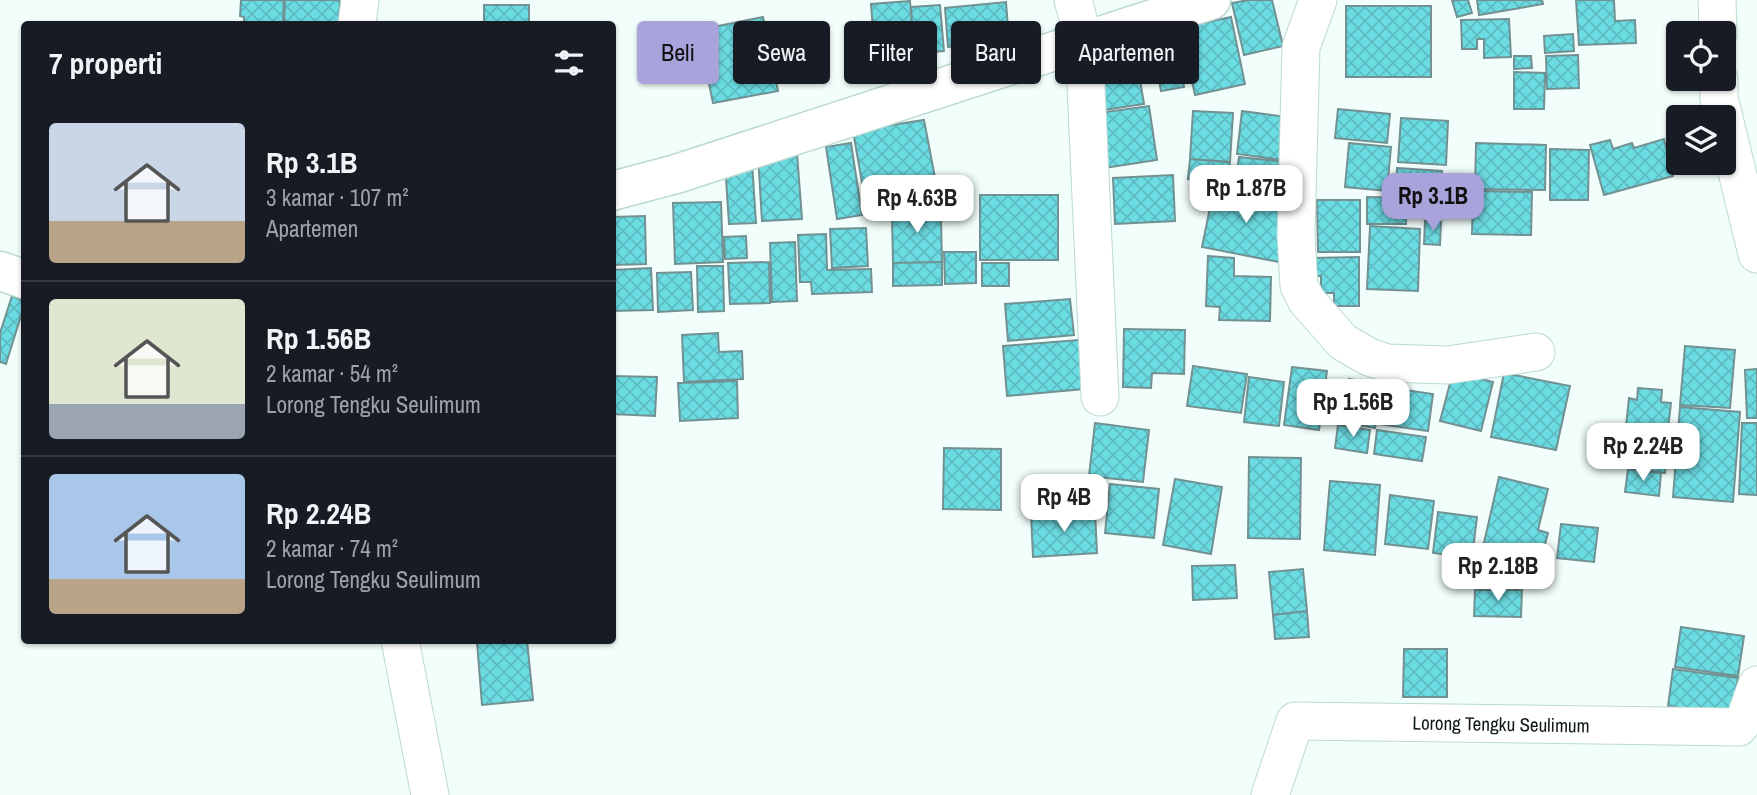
<!DOCTYPE html>
<html lang="id">
<head>
<meta charset="utf-8">
<style>
  body { margin:0; font-family:"Archivo Narrow",sans-serif; background:#20242c; color:#f1f3f6; height:100vh; display:flex; flex-direction:column; font-size:26px; white-space:nowrap }
  * { box-sizing:border-box; margin:0 }
  p { font-size:23px; color:#9ea1a6 }
  .icon { flex:none; width:38px; height:38px; fill:none; stroke:currentColor; stroke-width:2; stroke-linecap:round; stroke-linejoin:round }
  .map { position:relative; flex:1; overflow:hidden }
  .panel { position:absolute; left:21px; top:21px; width:595px; height:623px; display:flex; flex-direction:column; background:#171b24; border-radius:7px; box-shadow:0 2px 5px #0004 }
  .panel>* { flex:none }
  .top-card { position:absolute; left:637px; top:21px; width:665px; height:63px; display:flex; gap:14px }
  .tools { position:absolute; left:1666px; top:21px; display:grid; gap:14px }
  .tools a { display:grid; place-items:center; width:70px; height:70px; border-radius:7px; background:#171b24; box-shadow:0 2px 5px #0004; font-size:35px }
  .price { position:absolute; translate:-50% -60px; padding:0 16px; border-radius:14px; background:#fff; color:#222; font-size:23px; line-height:46px; filter:drop-shadow(0 2px 4px #0008) }
  .price::after { content:''; position:absolute; left:50%; top:42px; width:21px; height:16px; margin-left:-10px; background:inherit; clip-path:polygon(0 0,100% 0,50% 100%) }
  .price.selected { background:#a9a3db; color:#111 }
  ul { padding:0; list-style:none }
  li { display:flex; align-items:center; gap:21px; height:175px; padding:0 28px }
  li+li { border-top:2px solid #363941 }
  li span { display:grid; place-items:center; flex:none; width:196px; height:140px; border-radius:7px; color:#555 }
  li>.icon { margin-inline-start:auto }
  span .icon { width:84px; height:84px; fill:#fffc; stroke-width:1 }
  li b { font-size:30px }
  h2 { display:flex; justify-content:space-between; align-items:center; height:84px; padding:0 28px; font-size:30px }
  .pill { padding:0 24px; border-radius:7px; background:#171b24; box-shadow:0 2px 5px #0004; font-size:24px; line-height:63px }
  .pill.selected { background:#a9a3db; color:#111 }
  .map>svg:first-child { display:block }
  .building { fill:url(#building-cross-hatch); stroke:#719193; stroke-width:2 }
  .lines { fill:none; stroke-linecap:round; stroke-linejoin:round }
  .minor-casing { stroke:#badad2; stroke-width:39 }
  .tertiary-casing { stroke:#badad2; stroke-width:41 }
  .minor { stroke:#fff; stroke-width:37 }
  .tertiary { stroke:#fff; stroke-width:38 }
  .labels { text-anchor:middle; dominant-baseline:central; stroke-width:5; stroke-linejoin:round; paint-order:stroke }
  .street-label { font-size:19px; fill:#0d1916; stroke:#fff }
</style>
</head>
<body>
<div class="map">
<svg width="1757" height="795" viewBox="0 0 1757 795">
  <defs>
    <pattern id="building-cross-hatch" width="8" height="8" patternUnits="userSpaceOnUse" patternTransform="scale(1.75)"><rect width="8" height="8" fill="#6cdce3"/><path d="M0 0l8 8M0 8l8-8" fill="none" stroke="#5cbcc2"/></pattern>
  </defs>
  <rect width="100%" height="100%" fill="#f2fefb"/>
  <path class="building" d="M241 0H284L283 24H244V17L240 16Z
    M285 0H340L339 24H284Z
    M1248 0H1272L1283 46 1244 55 1232 3Z
    M1452 0H1468L1472 13 1457 17Z
    M1477 0H1542L1543 4 1479 15Z
    M1576 0H1614L1615 21 1635 20 1636 43 1579 45Z
    M910 1 914 53 875 57 871 4Z
    M1006 2 1009 41 948 47 945 8Z
    M484 5H529V24H484Z
    M940 5 944 51 914 53 911 7Z
    M1346 6H1431V77H1346Z
    M763 17 778 91 713 103 698 30Z
    M1231 17 1245 84 1195 95 1180 28Z
    M1509 19 1511 57 1484 58V39H1477V49H1462L1461 20Z
    M1174 32 1184 87 1161 91 1151 36Z
    M1573 34 1574 51 1545 53 1544 36Z
    M1138 37 1143 66 1083 75 1078 46Z
    M1578 55 1579 88 1547 89 1546 56Z
    M1514 56H1531L1532 68 1514 69Z
    M1138 68 1144 104 1077 114 1072 78Z
    M1514 72 1545 73 1544 109H1514Z
    M1149 106 1157 160 1084 171 1076 116Z
    M1338 109 1390 114 1387 143 1335 138Z
    M1193 111 1233 113 1230 162 1190 159Z
    M1242 111 1288 117 1283 160 1237 154Z
    M1401 118 1448 121 1446 165 1398 162Z
    M924 120 936 183 864 194 853 131Z
    M1664 139 1673 176 1604 195 1590 145 1610 140 1613 149 1632 143 1634 148Z
    M851 143 862 215 837 219 826 147Z
    M1349 143 1391 147 1387 191 1345 187Z
    M1476 143 1546 145 1545 190 1475 189Z
    M1550 149 1589 150 1588 200H1550Z
    M797 153 802 219 762 221 758 155Z
    M1239 157 1296 163 1292 191 1235 184Z
    M1190 159 1230 162 1228 181 1188 179Z
    M752 162 756 223 729 224 725 163Z
    M1397 168 1442 171 1440 192 1396 189Z
    M1173 175 1175 221 1115 224 1113 178Z
    M1214 188 1291 203 1279 262 1202 247Z
    M1473 191 1532 192 1531 235 1472 234Z
    M980 195H1058V260H980Z
    M1367 197 1407 198 1406 224H1367Z
    M1414 197 1440 199 1439 215 1413 214Z
    M907 199H929L930 218H941L942 262 893 263 892 220 907 219Z
    M1317 200H1360V252H1318Z
    M721 202 723 262 675 264 673 203Z
    M645 216 646 264 612 265V217Z
    M1425 221 1441 222 1440 245 1424 244Z
    M1370 226 1420 229 1418 291 1367 289Z
    M866 228 868 266 832 268 830 229Z
    M826 234 827 270 871 269 872 292 812 294 811 282H800L798 235Z
    M746 236 747 258 725 259 724 237Z
    M795 242 797 301 772 302 770 243Z
    M944 252H976V283L945 284Z
    M1208 256 1234 258V276L1271 277 1270 321 1219 320 1220 307 1206 306Z
    M1359 257V306H1334V293H1321V276H1310V258Z
    M769 262 770 303 730 304 728 263Z
    M942 262V285L893 286V263Z
    M982 263H1009V286H982Z
    M697 266H723L724 311 698 312Z
    M651 268 653 310 612 311V270Z
    M691 272 693 310 658 312 657 273Z
    M12 296 24 301V306L6 364 0 362V333Z
    M1070 299 1074 335 1008 341 1005 304Z
    M1124 329 1185 330 1184 374 1152 373 1151 388 1123 387Z
    M718 333 719 352 742 351 743 379 684 382 682 335Z
    M1091 339 1095 388 1007 396 1003 346Z
    M1685 346 1735 350 1730 408 1680 405Z
    M1193 366 1247 374 1241 413 1187 406Z
    M1292 367 1327 371 1319 430 1284 425Z
    M1757 369V418H1747L1745 370Z
    M1453 372 1493 382 1481 431 1440 421Z
    M1504 373 1570 386 1556 450 1491 437Z
    M612 376 657 377 655 416 612 414Z
    M1249 377 1284 382 1279 426 1244 422Z
    M1349 379 1382 385 1375 428 1341 422Z
    M737 381 738 418 680 421 678 383Z
    M1385 387 1433 394 1428 431 1379 424Z
    M1638 388 1662 390 1661 402 1671 403 1667 439 1625 435 1629 398 1637 400Z
    M1680 407 1740 412 1733 502 1673 497Z
    M1095 423 1149 430 1143 482 1089 476Z
    M1742 423H1757V495L1739 494Z
    M1338 425 1370 430 1367 453 1335 448Z
    M1377 430 1426 437 1422 461 1374 454Z
    M1629 436 1669 440 1665 473 1625 468Z
    M944 448 1001 449V510L943 509Z
    M1249 457 1301 458 1300 539 1248 538Z
    M1628 469 1661 473 1659 496 1625 492Z
    M1499 477 1548 489 1538 530 1548 533 1541 560 1483 547Z
    M1175 479 1222 487 1211 554 1163 545Z
    M1330 481 1380 485 1375 555 1324 550Z
    M1110 484 1159 489 1154 538 1105 533Z
    M1390 495 1434 501 1428 549 1385 544Z
    M1095 511 1097 553 1033 557 1031 514Z
    M1438 512 1477 517 1472 558 1433 553Z
    M1561 524 1598 528 1594 562 1557 558Z
    M1474 563 1518 564V588L1473 587Z
    M1235 565 1237 598 1193 600 1192 566Z
    M1303 569 1307 611 1273 615 1269 572Z
    M1475 590H1522L1521 617 1474 616Z
    M1307 611 1309 637 1275 639 1273 615Z
    M1681 627 1744 636 1738 676 1675 667Z
    M494 640H527L533 700 482 705 477 642Z
    M1404 649H1447V697H1403Z
    M1673 669 1738 678 1732 716 1668 706Z"/>
  <g class="lines">
    <g class="minor-casing">
      <path id="minor" d="M1073 0 1084 41 1100 397
        M1318 0 1301 47 1296 236 1299 286 1307 301 1343 342 1369 357 1387 363 1448 365 1536 352
        M1717 0 1718 33
        M357 24 360 0
        M1719 79V99L1724 117
        M1724 118 1757 254
        M400 640 430 795
        M1270 795 1295 721 1739 727 1745 719 1757 685"/>
    </g>
    <g class="tertiary-casing">
      <path id="tertiary" d="M612 191 676 174 1211 0
        M0 271 24 279"/>
    </g>
    <use href="#minor" class="minor"/>
    <use href="#tertiary" class="tertiary"/>
  </g>
  <g class="labels">
    <g class="street-label">
      <text transform="translate(1501 724) rotate(1)">Lorong Tengku Seulimum</text>
    </g>
  </g>
</svg>
<div class="tools">
<a><svg class="icon" aria-label="locate" viewBox="0 0 24 24"><circle cx="12" cy="12" r="6"/><path d="M12 2v4M12 18v4M2 12h4M18 12h4"/></svg></a>
<a><svg class="icon" aria-label="layers" viewBox="0 0 24 24"><path d="M12 4l9 5-9 5-9-5zM3 14l9 5 9-5"/></svg></a>
</div>
<b class="price" style="left:1246px;top:225px">Rp 1.87B</b>
<b class="price selected" style="left:1433px;top:233px">Rp 3.1B</b>
<b class="price" style="left:917px;top:235px">Rp 4.63B</b>
<b class="price" style="left:1353px;top:439px">Rp 1.56B</b>
<b class="price" style="left:1643px;top:483px">Rp 2.24B</b>
<b class="price" style="left:1064px;top:534px">Rp 4B</b>
<b class="price" style="left:1498px;top:603px">Rp 2.18B</b>
<div class="top-card">
<a class="pill selected">Beli</a>
<a class="pill">Sewa</a>
<a class="pill">Filter</a>
<a class="pill">Baru</a>
<a class="pill">Apartemen</a>
</div>
<section class="panel">
<h2>7 properti<svg class="icon" aria-label="filters" viewBox="0 0 24 24"><path d="M4 7h16M4 17h16"/><circle cx="9" cy="7" r="2"/><circle cx="15" cy="17" r="2"/></svg></h2>
<ul>
<li><span style="background:linear-gradient(#c9d6e8 70%,#b9a48a 0)"><svg class="icon" aria-label="home" viewBox="0 0 24 24"><path d="M3 11l9-7 9 7M6 9v11h12V9"/></svg></span><div><b>Rp 3.1B</b><p>3 kamar · 107 m²</p><p>Apartemen</p></div></li>
<li><span style="background:linear-gradient(#dfe7d0 75%,#9aa5b1 0)"><svg class="icon" aria-label="home" viewBox="0 0 24 24"><path d="M3 11l9-7 9 7M6 9v11h12V9"/></svg></span><div><b>Rp 1.56B</b><p>2 kamar · 54 m²</p><p>Lorong Tengku Seulimum</p></div></li>
<li><span style="background:linear-gradient(#a9c7e8 75%,#b9a48a 0)"><svg class="icon" aria-label="home" viewBox="0 0 24 24"><path d="M3 11l9-7 9 7M6 9v11h12V9"/></svg></span><div><b>Rp 2.24B</b><p>2 kamar · 74 m²</p><p>Lorong Tengku Seulimum</p></div></li>
</ul>
</section>
</div>
</body>
</html>
